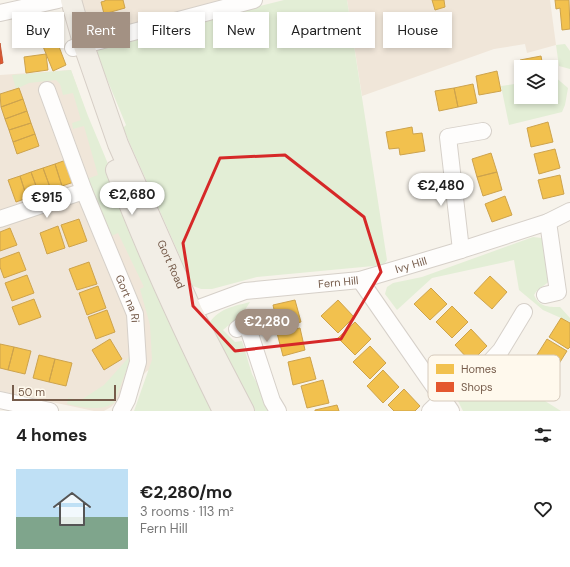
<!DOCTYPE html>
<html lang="en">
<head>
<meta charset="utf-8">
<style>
  body { margin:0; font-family:"DM Sans",sans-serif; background:#f2f2f2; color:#222; height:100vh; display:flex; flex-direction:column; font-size:15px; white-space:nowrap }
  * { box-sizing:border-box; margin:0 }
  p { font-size:13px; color:#767676 }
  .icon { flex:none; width:22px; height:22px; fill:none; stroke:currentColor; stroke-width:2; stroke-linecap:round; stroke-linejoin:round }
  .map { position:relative; height:411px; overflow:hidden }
  .details { display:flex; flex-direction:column; background:#fff; flex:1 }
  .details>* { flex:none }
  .top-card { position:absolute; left:12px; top:12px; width:546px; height:36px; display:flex; gap:8px }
  .buttons { position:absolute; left:514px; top:60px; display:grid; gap:8px }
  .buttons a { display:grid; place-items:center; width:44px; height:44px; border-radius:0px; background:#fff; box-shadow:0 2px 6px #0003; font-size:20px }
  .scale { position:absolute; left:12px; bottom:10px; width:104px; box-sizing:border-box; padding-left:4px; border:2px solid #765c4b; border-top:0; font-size:11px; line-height:14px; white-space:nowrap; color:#765c4b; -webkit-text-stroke:3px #fff9ed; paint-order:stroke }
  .price { position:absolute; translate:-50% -34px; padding:0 9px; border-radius:14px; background:#fff; color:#222; font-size:13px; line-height:26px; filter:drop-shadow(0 1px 2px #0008) }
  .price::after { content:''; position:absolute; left:50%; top:24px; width:12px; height:9px; margin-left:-6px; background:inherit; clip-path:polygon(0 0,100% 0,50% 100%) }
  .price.active { background:#a39183; color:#fff }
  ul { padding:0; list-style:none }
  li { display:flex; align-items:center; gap:12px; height:100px; padding:0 16px }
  li span { display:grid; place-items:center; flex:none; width:112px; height:80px; border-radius:0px; color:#555 }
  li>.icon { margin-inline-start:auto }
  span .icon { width:48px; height:48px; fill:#fffc; stroke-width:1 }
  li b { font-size:17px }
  h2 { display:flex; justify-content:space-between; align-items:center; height:48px; padding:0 16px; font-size:17px }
  .chip { padding:0 14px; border-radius:0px; background:#fff; box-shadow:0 2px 6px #0003; font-size:14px; line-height:36px }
  .chip.active { background:#a39183; color:#fff }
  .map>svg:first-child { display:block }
  .residential { fill:#f0e6d9 }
  .green { fill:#e3eed6 }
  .homes { fill:#f2c14e; stroke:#cda34d }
  .shops { fill:#e4572e; stroke:#c35837 }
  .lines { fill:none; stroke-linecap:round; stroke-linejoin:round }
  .minor-casing { stroke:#d6d0c9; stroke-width:18 }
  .major-casing { stroke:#d6cec6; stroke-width:22 }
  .minor { stroke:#fefdfc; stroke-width:16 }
  .major { stroke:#f2eee6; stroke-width:20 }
  .marked { fill:none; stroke:#d62828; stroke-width:3; stroke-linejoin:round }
  .labels { text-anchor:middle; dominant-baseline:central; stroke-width:4; stroke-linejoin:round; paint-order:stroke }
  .street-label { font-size:11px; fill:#765c4b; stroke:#fff9ed }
  .key { fill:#fff9ed; stroke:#d6cabc; stroke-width:1 }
  .key-label { font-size:11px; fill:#765c4b }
</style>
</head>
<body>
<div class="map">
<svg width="570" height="411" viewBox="0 0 570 411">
  <rect width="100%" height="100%" fill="#f7f3eb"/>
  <path class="residential" d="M81 0H242L92 39Z
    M347 0H550L556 45 527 53 525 44 494 49 362 96Z
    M71 70 174 360 147 371 111 407 104 411H94L0 391V75Z"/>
  <path class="green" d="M284 0H347L387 260 384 265 257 277 212 289H201L193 286 123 128 126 125 97 55 98 46Z
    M565 44 570 51V69L559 66 556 45Z
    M71 70 88 116 188 355 217 411H134L152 360 150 325 140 289 144 287 118 233 109 237 87 179 98 175 84 126 73 129 72 123 81 120 73 93 63 95 60 84 56 80 29 83 16 89 12 75Z
    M554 76 568 88 565 105 562 112 509 125 501 86 521 83V97H551V77Z
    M533 237 542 238 546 244 551 279C545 287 539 286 534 295 539 307 548 307 560 307L570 318V322L543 310 519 290 514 260 432 278 397 310 385 294 387 287 393 283 422 277Z
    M250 302 243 313 223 330 235 342 242 341 252 374 272 411H254L210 322C220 308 235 306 250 302Z
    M130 356 128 366 114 403C102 411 82 408 67 404L68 398 81 400 104 385Z
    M499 372 561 411H463L458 401 459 398 475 390Z"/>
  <path class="homes" d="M105 0H123L125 8 104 14 101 2 105 1Z
    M432 0H444L445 7 435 10Z
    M555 0H569L570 29 562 30 560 8 556 9Z
    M46 14 56 39 42 44 40 39 24 45 18 27 33 21 32 19Z
    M56 39 66 65 53 71 42 44Z
    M46 54 48 70 26 73 24 57Z
    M541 56 543 67 521 68 520 60Z
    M497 71 501 91 479 95 476 76Z
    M473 84 477 103 458 107 454 88Z
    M19 88 23 99 1 107 0 94Z
    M454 88 458 107 439 111 435 91Z
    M23 99 27 111 5 119 1 107Z
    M27 111 31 123 9 130 5 119Z
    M548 122 553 142 531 147 527 128Z
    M31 123 35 134 13 142 9 130Z
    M412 127 413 134 422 133 425 151 400 155 399 148 389 149 386 132Z
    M35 134 39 146 17 154 13 142Z
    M555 149 560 168 539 174 534 154Z
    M491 153 497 172 477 177 472 159Z
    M66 160 74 182 62 186 55 164Z
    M55 164 62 186 51 190 43 168Z
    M43 168 51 190 39 194 31 172Z
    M31 172 39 194 27 198 20 176Z
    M497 172 502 190 483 196 477 177Z
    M560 175 564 194 543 199 538 180Z
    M20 176 27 198 16 202 8 180Z
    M505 196 512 215 492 222 485 204Z
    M79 219 87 241 69 247 61 225Z
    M58 226 65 248 47 254 40 233Z
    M10 228 17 245 0 251V232Z
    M19 252 26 270 4 278 0 267V259Z
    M89 262 97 284 77 290 69 269Z
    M27 275 34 293 12 301 5 283Z
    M490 276 507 292 492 309 474 293Z
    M98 286 106 308 87 315 79 293Z
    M431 288 447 304 430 320 414 304Z
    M34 299 41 317 19 325 12 307Z
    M295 300 301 322 278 328 273 305Z
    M338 300 354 317 338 333 321 316Z
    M452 306 468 322 452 338 436 322Z
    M107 310 115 332 96 339 88 317Z
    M561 318 570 323V347L568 349 549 337Z
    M355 322 371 339 355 355 338 338Z
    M300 328 305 350 283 356 277 333Z
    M471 329 487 346 471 362 455 345Z
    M110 339 122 359 104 370 92 350Z
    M547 339 567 351 555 370 535 358Z
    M0 344 14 347 8 370 0 368Z
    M370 346 386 363 370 379 353 362Z
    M14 347 31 351 25 374 8 370Z
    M39 355 55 359 49 382 33 378Z
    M310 357 316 379 293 385 288 362Z
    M55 359 72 363 66 386 49 382Z
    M383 370 399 387 383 403 367 386Z
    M323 380 329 403 307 408 301 386Z
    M404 389 420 406 415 411H394L388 405Z
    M337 405 339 411H315V410Z"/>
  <path class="shops" d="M0 43 3 63 0 64Z"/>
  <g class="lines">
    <g class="minor-casing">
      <g id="minor">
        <path d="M0 13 58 0"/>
        <path d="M73 48 254 0"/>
        <path id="s1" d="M47 90 84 191 135 314 138 362 127 400 121 411"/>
        <path d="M0 219 84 191"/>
        <path d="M461 250 548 222 570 211"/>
        <path d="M360 280 451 411"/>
        <path d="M545 295 558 292 548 222"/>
        <path id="s2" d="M180 315 245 291 360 280 461 250 448 137 483 131"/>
        <path d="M237 329 246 322 272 401 278 411"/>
        <path d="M0 400 50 411"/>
        <path d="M430 411 451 391 480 373 501 350 524 312"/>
      </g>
    </g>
    <g class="major-casing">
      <g id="major">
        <path id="s3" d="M71 0 84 46 118 144 192 311 244 411"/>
        <path d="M116 170C147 253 184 332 223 411"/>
      </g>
    </g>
    <use href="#minor" class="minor"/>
    <use href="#major" class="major"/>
  </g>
  <path class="marked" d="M285 155 364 217 381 272 341 339 235 351 193 306 183 243 220 158Z"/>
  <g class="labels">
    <g class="street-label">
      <text stroke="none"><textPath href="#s3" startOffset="283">Gort Road</textPath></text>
      <text stroke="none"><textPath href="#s2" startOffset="238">Ivy Hill</textPath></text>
      <text stroke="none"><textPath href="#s2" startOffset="163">Fern Hill</textPath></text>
      <text stroke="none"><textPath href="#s1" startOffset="224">Gort na Ri</textPath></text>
    </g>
  </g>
  <rect x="428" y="355" width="132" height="46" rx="6" class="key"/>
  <rect x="436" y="364" width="18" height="10" fill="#f2c14e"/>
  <rect x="436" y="382" width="18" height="10" fill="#e4572e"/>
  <g class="key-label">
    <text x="461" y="373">Homes</text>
    <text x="461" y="391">Shops</text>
  </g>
</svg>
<div class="buttons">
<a><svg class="icon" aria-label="layers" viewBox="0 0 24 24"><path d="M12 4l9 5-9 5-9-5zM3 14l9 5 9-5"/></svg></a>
</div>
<div class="scale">50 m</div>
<b class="price" style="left:441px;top:207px">€2,480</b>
<b class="price" style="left:132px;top:216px">€2,680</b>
<b class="price" style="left:47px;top:219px">€915</b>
<b class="price active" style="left:267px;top:343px">€2,280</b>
<div class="top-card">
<a class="chip">Buy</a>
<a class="chip active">Rent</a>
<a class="chip">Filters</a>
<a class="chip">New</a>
<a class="chip">Apartment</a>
<a class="chip">House</a>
</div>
</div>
<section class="details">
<h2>4 homes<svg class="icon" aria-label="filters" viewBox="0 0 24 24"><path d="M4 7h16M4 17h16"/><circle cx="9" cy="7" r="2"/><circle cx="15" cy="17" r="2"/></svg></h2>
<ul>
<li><span style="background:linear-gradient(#bfe0f5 60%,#7fa58c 0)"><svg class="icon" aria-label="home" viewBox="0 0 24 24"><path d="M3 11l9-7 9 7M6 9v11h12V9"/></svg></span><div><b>€2,280/mo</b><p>3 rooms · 113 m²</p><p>Fern Hill</p></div><svg class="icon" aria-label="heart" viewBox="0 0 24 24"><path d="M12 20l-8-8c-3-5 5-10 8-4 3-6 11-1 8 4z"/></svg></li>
</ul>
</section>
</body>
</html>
